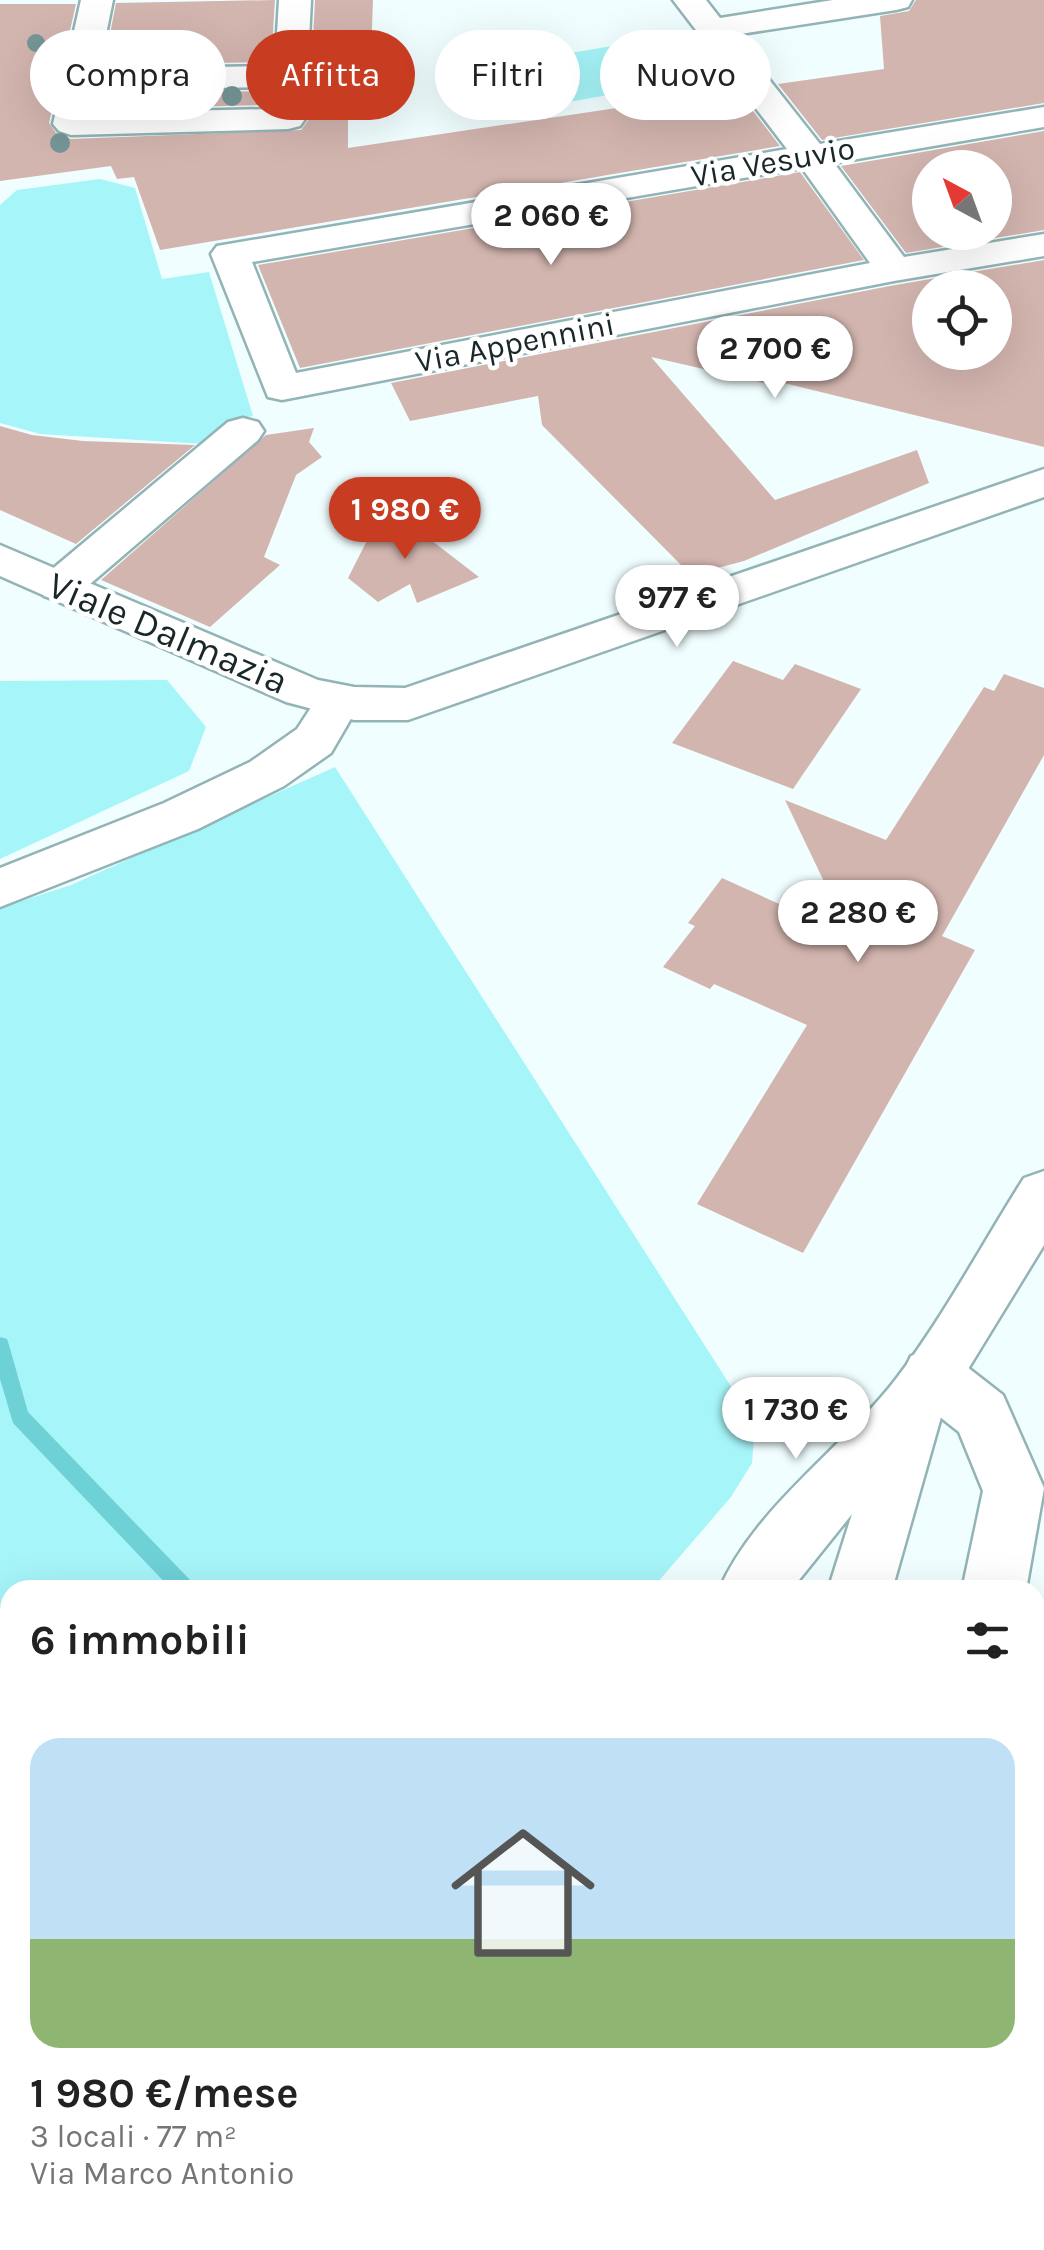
<!DOCTYPE html>
<html lang="it">
<head>
<meta charset="utf-8">
<style>
  body { margin:0; font-family:Karla,sans-serif; background:#f6f6f6; color:#222; height:100vh; display:flex; flex-direction:column; font-size:38px; white-space:nowrap }
  * { box-sizing:border-box; margin:0 }
  p { font-size:32px; color:#767676 }
  .icon { flex:none; width:55px; height:55px; fill:none; stroke:currentColor; stroke-width:2; stroke-linecap:round; stroke-linejoin:round }
  .map { position:relative; flex:1; overflow:hidden }
  .side { position:absolute; left:0px; top:1580px; width:1045px; height:670px; display:flex; flex-direction:column; background:#fff; border-radius:30px 30px 0 0; box-shadow:0 10px 40px #0002 }
  .side>* { flex:none }
  .top-card { position:absolute; left:30px; top:30px; width:985px; height:90px; display:flex; gap:20px }
  .needle { width:65px; rotate:319deg }
  .controls { position:absolute; left:912px; top:150px; display:grid; gap:20px }
  .controls a { display:grid; place-items:center; width:100px; height:100px; border-radius:50%; background:#fff; box-shadow:0 10px 40px #0002; font-size:50px }
  .price { position:absolute; translate:-50% -85px; padding:0 22px; border-radius:35px; background:#fff; color:#222; font-size:32px; line-height:65px; filter:drop-shadow(0 2px 5px #0008) }
  .price::after { content:''; position:absolute; left:50%; top:60px; width:30px; height:22px; margin-left:-15px; background:inherit; clip-path:polygon(0 0,100% 0,50% 100%) }
  .price.current { background:#c83d22; color:#fff }
  ul { padding:0; list-style:none }
  li { display:grid; align-content:center; gap:20px; height:530px; padding:0 30px }
  li span { display:grid; place-items:center; height:310px; border-radius:30px; color:#555 }
  li>.icon { margin-inline-start:auto }
  span .icon { width:180px; height:180px; fill:#fffc; stroke-width:1 }
  li b { font-size:42px }
  h2 { display:flex; justify-content:space-between; align-items:center; height:120px; padding:0 30px; font-size:42px }
  .pill { padding:0 35px; border-radius:45px; background:#fff; box-shadow:0 10px 40px #0002; font-size:35px; line-height:90px }
  .pill.current { background:#c83d22; color:#fff }
  .map>svg:first-child { display:block }
  .green { fill:#a6f5f9 }
  .lines { fill:none; stroke-linecap:round; stroke-linejoin:round }
  .stream { fill:#6ed1d6; fill-rule:evenodd }
  .building { fill:#d3b5af; fill-rule:evenodd }
  .minor-casing { stroke:#93b4b6; stroke-width:5 }
  .secondary-casing { stroke:#93b4b6; stroke-width:5 }
  .minor { fill:#fff; fill-rule:evenodd }
  .secondary { fill:#fff; fill-rule:evenodd }
  .tree { fill:#769698 }
  .labels { text-anchor:middle; dominant-baseline:central; stroke-width:9; stroke-linejoin:round; paint-order:stroke }
  .far-street-label { font-size:32px; fill:#1a2728; stroke:#fff }
  .street-label { font-size:38px; fill:#1a2728; stroke:#fff }
</style>
</head>
<body>
<div class="map">
<svg width="1044" height="2250" viewBox="0 0 1044 2250">
  <rect width="100%" height="100%" fill="#f1feff"/>
  <path class="green" d="M635 42 666 85 488 116 460 72Z
    M100 179 135 188 162 279 209 272 253 416 230 421 204 444 40 434 0 423V205L17 190Z
    M167 680 206 727 189 771 0 859V681Z
    M335 767 755 1424 752 1463 731 1497 651 1590H10V2107L0 2113V908L71 885Z
    M116 2240H542L546 2250H98Z
    M647 2240H990L993 2250H651Z"/>
  <g class="lines">
    <path class="stream" d="M0 1337 7 1339 9 1345 28 1412 193 1583 196 1590H172L13 1423 0 1379Z
      M596 2240H621L625 2250H600Z"/>
  </g>
  <path class="building" d="M275 0 271 62 104 65 116 3Z
    M315 0H373L371 55H348V148L737 90 780 146 160 250 134 177 117 179 111 166 0 181V4H76L49 123 56 133 71 139 301 130 309 119Z
    M916 0H1044V103L822 140 778 84 884 69 880 16 909 11Z
    M269 91 268 105 95 109 98 94Z
    M1044 131V230L906 253 841 166ZM930 168H995V232H930Z
    M800 172 864 260 300 368 258 265Z
    M1044 260V447L780 382 778 386 651 357 775 500 917 450 929 483 744 561 691 575 542 425 538 396 410 421 391 383 895 285ZM930 288H995V352H930Z
    M0 426 32 435 83 441 195 445 76 544 0 510Z
    M314 428 309 442 322 457 296 475 264 557 280 565 210 627 101 580 266 435Z
    M378 500 414 527 479 577 417 603 410 584 378 602 348 578 382 511Z
    M733 661 783 680 795 664 861 689 793 789 672 743Z
    M1004 674 1044 688V755L942 936 975 950 803 1253 697 1204 807 1025 714 984 710 989 663 967 695 926 688 923 722 878 850 936 785 800 886 840 984 687 994 691Z"/>
  <g class="lines">
    <g class="minor-casing">
      <path id="minor" d="M81 0H113L99 69 275 66 279 0H311L305 119 300 126 288 129 71 135 59 131 53 124ZM273 87 271 109 91 113 95 90Z
        M673 0H706L720 18 833 0H912L908 7 896 10 734 35 820 144 1044 107V127L834 163 904 257 1044 234V256L894 281 282 400 268 397 211 254 217 246 787 149ZM802 168 870 263 296 373 252 262Z
        M243 418 258 422 264 431 258 440 76 596 60 601 44 596 38 586 44 576 228 422Z
        M337 687 353 692 360 703 331 753 284 786 198 829 0 907V868L164 803 250 762 297 729 321 692Z
        M932 1348 953 1356 1003 1395 1044 1488 1026 1590H962L983 1491 959 1432 911 1394 902 1375 911 1356Z
        M1035 1640 1044 1643V1708L1035 1705Z
        M10 2174V2240H35L13 2250H0V2178Z"/>
    </g>
    <g class="secondary-casing">
      <path id="secondary" d="M1044 469V497L408 720H354L286 702 0 576V545L318 680 354 687 405 688Z
        M1044 1171V1245L943 1410 892 1590H828L852 1514 791 1590H719C755 1507 842 1449 896 1379 943 1318 982 1244 1024 1178Z
        M1035 2154 1044 2158V2250H1029L1015 2240H1035Z"/>
    </g>
    <use href="#minor" class="minor"/>
    <use href="#secondary" class="secondary"/>
  </g>
  <g class="tree">
    <circle cx="36" cy="43" r="9"/>
    <circle cx="232" cy="96" r="10"/>
    <circle cx="149" cy="97" r="10"/>
    <circle cx="180" cy="97" r="10"/>
    <circle cx="60" cy="143" r="10"/>
  </g>
  <g class="labels">
    <g class="far-street-label">
      <text transform="translate(773 162) rotate(-10)">Via Vesuvio</text>
      <text transform="translate(515 343) rotate(-11)">Via Appennini</text>
    </g>
    <g class="street-label">
      <text transform="translate(168 633) rotate(23)">Viale Dalmazia</text>
    </g>
  </g>
</svg>
<div class="controls">
<a><svg class="needle" viewBox="-14 -14 28 28"><path d="M0-13l5 13h-10z" fill="#e53935"/><path d="M0 13l5-13h-10z" fill="#767676"/></svg></a>
<a><svg class="icon" aria-label="locate" viewBox="0 0 24 24"><circle cx="12" cy="12" r="6"/><path d="M12 2v4M12 18v4M2 12h4M18 12h4"/></svg></a>
</div>
<b class="price" style="left:551px;top:268px">2 060 €</b>
<b class="price" style="left:775px;top:401px">2 700 €</b>
<b class="price current" style="left:405px;top:562px">1 980 €</b>
<b class="price" style="left:677px;top:650px">977 €</b>
<b class="price" style="left:858px;top:965px">2 280 €</b>
<b class="price" style="left:796px;top:1462px">1 730 €</b>
<div class="top-card">
<a class="pill">Compra</a>
<a class="pill current">Affitta</a>
<a class="pill">Filtri</a>
<a class="pill">Nuovo</a>
</div>
<section class="side">
<h2>6 immobili<svg class="icon" aria-label="filters" viewBox="0 0 24 24"><path d="M4 7h16M4 17h16"/><circle cx="9" cy="7" r="2"/><circle cx="15" cy="17" r="2"/></svg></h2>
<ul>
<li><span style="background:linear-gradient(#bfe0f5 65%,#8fb573 0)"><svg class="icon" aria-label="home" viewBox="0 0 24 24"><path d="M3 11l9-7 9 7M6 9v11h12V9"/></svg></span><div><b>1 980 €/mese</b><p>3 locali · 77 m²</p><p>Via Marco Antonio</p></div></li>
</ul>
</section>
</div>
</body>
</html>
